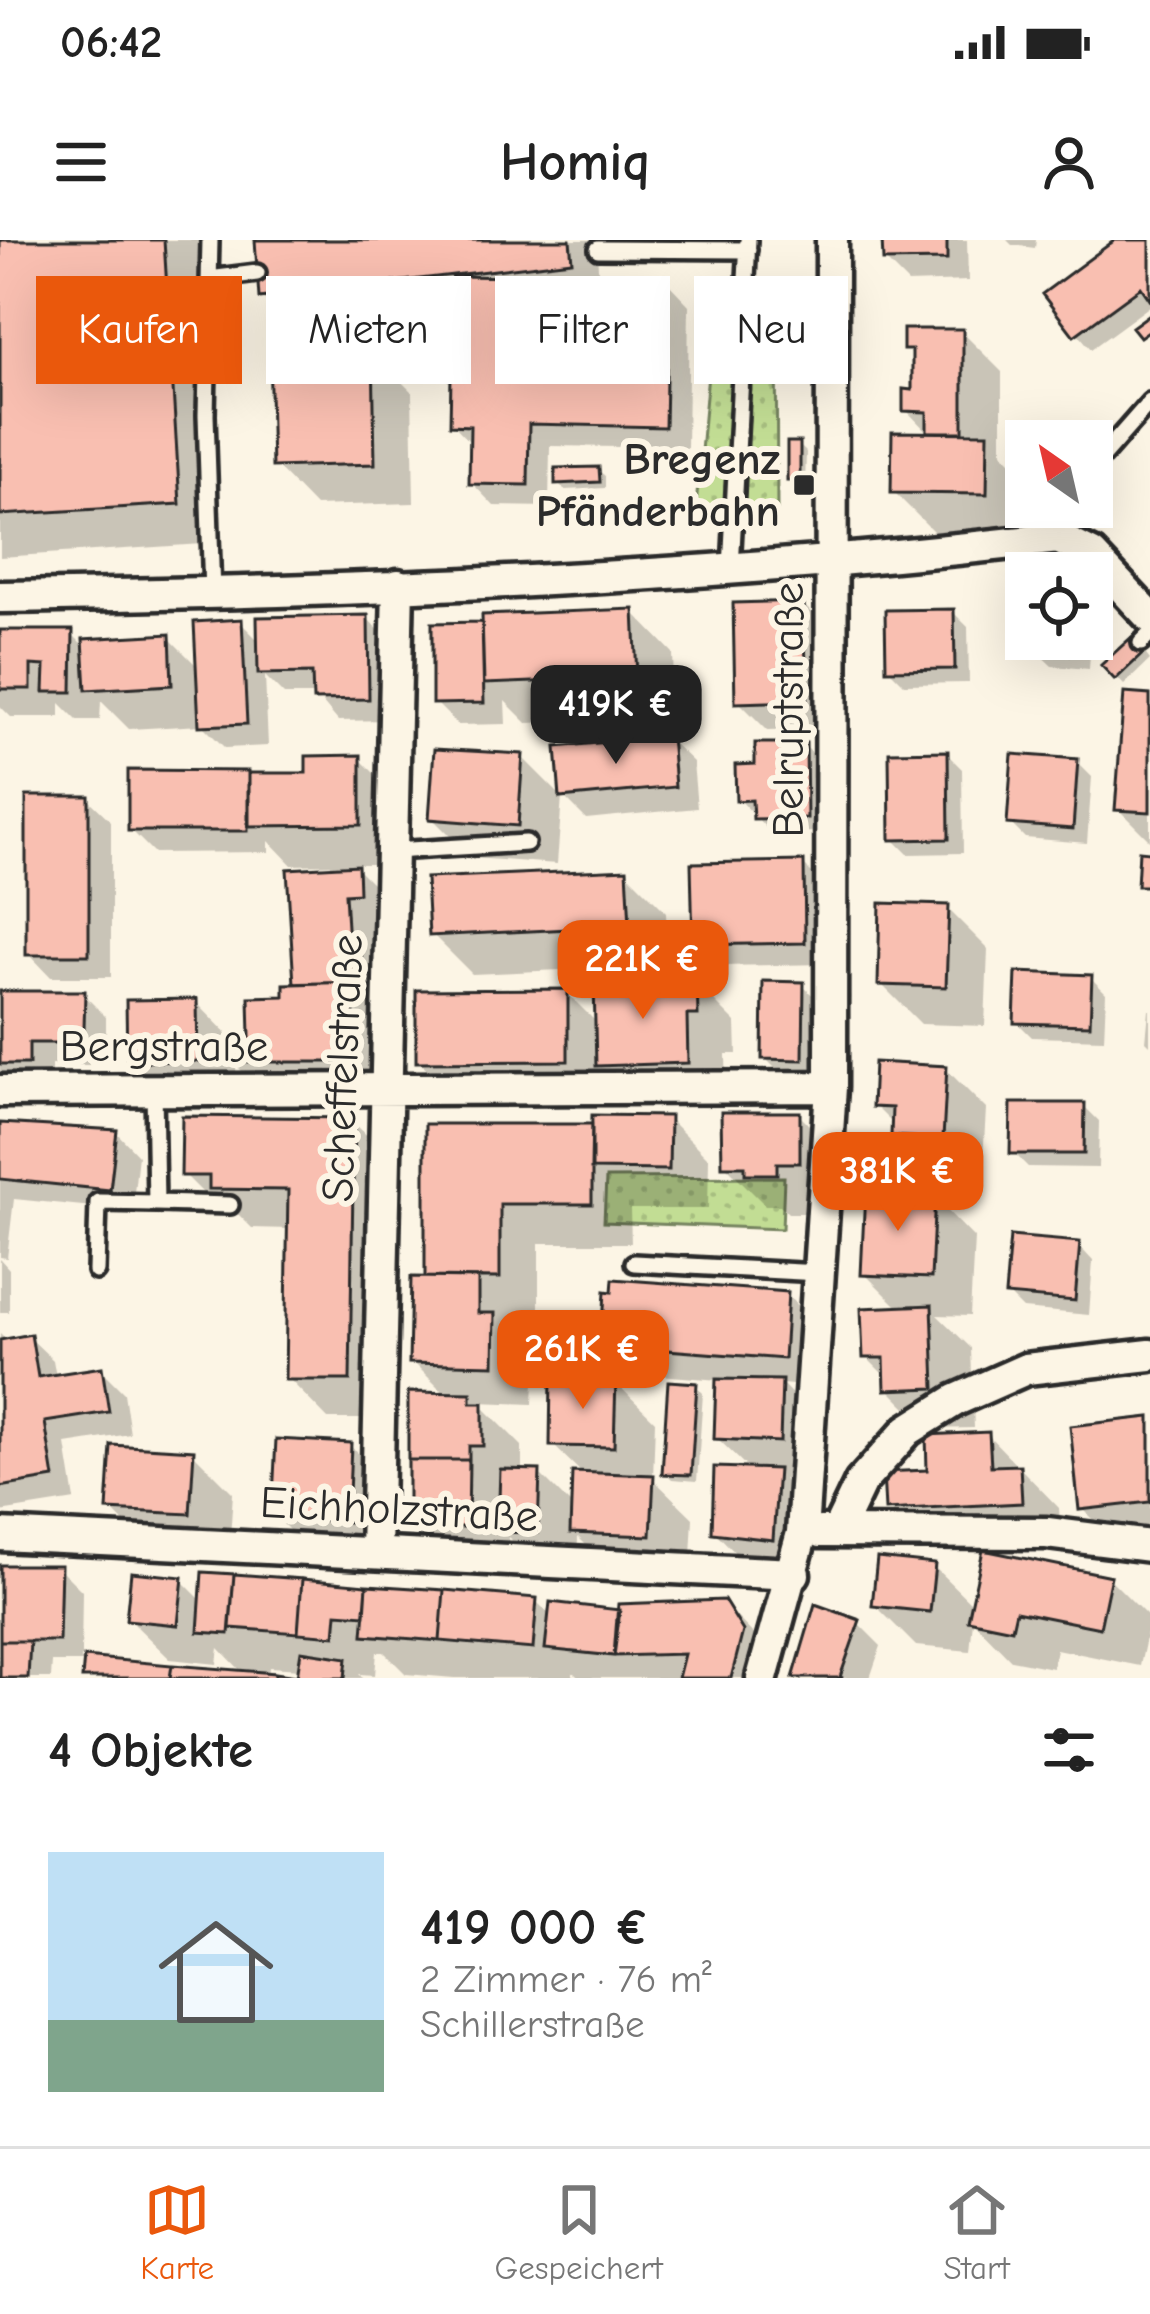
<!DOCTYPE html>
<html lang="de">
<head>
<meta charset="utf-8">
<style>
  body { margin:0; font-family:"Comic Neue",sans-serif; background:#f2f2f2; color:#222; height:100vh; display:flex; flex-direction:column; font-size:45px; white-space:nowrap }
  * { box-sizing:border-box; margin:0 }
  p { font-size:39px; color:#767676 }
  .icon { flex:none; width:66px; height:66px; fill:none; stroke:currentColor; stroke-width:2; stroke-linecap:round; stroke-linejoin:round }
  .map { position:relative; height:1438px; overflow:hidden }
  .sheet { display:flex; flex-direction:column; background:#fff; flex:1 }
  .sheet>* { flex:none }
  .banner { position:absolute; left:36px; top:36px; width:1080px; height:108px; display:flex; gap:24px }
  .needle { width:78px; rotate:326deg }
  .buttons { position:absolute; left:1005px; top:180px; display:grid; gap:24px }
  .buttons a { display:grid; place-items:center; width:108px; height:108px; border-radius:0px; background:#fff; box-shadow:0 12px 48px #0002; font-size:60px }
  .price { position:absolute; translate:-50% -102px; padding:0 27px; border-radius:24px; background:#ea580c; color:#fff; font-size:39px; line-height:78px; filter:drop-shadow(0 3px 6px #0008) }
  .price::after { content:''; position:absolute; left:50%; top:72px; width:36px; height:27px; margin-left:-18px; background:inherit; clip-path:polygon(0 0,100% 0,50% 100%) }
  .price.current { background:#222; color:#fff }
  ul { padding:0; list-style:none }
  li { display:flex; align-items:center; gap:36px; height:300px; padding:0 48px }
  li+li { border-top:3px solid #e0e0e0 }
  li span { display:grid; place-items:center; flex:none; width:336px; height:240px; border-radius:0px; color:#555 }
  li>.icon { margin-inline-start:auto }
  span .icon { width:144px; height:144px; fill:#fffc; stroke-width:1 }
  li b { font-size:51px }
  h2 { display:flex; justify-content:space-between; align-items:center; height:144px; padding:0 48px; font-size:51px }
  .chip { padding:0 42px; border-radius:0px; background:#fff; box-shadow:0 12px 48px #0002; font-size:42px; line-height:108px }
  .chip.current { background:#ea580c; color:#fff }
  .status { display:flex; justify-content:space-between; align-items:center; height:84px; padding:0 60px; background:#fff; direction:ltr }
  .status svg { height:33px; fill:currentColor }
  header { display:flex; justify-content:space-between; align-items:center; height:156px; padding:0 48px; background:#fff; font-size:54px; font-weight:700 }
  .dock { display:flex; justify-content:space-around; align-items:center; height:168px; border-top:3px solid #e0e0e0; background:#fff; font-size:33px; color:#767676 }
  .dock a { display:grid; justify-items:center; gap:6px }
  .dock .current { color:#ea580c }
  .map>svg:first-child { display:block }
  .grass { fill:url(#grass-dots); stroke:#768460; stroke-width:3 }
  .shadow { fill:#0003; fill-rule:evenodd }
  .building { fill:#f9bfb1; stroke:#2b2b2b; stroke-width:3 }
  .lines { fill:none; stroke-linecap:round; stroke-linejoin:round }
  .lane-casing { stroke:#2b2b2b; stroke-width:24 }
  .street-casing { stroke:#2b2b2b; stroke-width:39 }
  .lane { stroke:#fcf5e5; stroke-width:15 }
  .street { stroke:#fcf5e5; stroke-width:30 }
  .poi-dot { fill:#2b2b2b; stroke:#fcf5e5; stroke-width:4.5 }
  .labels { text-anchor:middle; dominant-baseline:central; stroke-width:12; stroke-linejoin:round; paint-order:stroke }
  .poi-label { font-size:45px; font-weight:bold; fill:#2b2b2b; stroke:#fcf5e5; text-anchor:end }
  .street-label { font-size:45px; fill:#2b2b2b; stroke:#fcf5e5 }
</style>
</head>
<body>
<div class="status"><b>06:42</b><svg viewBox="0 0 49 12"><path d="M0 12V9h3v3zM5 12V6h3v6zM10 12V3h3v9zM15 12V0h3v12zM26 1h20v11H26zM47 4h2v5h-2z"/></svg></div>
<header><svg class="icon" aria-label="menu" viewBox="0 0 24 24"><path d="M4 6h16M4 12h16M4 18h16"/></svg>Homiq<svg class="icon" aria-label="person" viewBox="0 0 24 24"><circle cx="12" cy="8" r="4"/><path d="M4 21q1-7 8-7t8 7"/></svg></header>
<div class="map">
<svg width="1150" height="1438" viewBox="0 0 1150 1438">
  <defs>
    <pattern id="grass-dots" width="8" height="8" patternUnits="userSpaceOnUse" patternTransform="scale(3)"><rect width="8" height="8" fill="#c2dd94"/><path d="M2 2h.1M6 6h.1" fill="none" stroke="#a7be80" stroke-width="1.8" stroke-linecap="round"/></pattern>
  </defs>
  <rect width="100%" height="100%" fill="#fcf5e5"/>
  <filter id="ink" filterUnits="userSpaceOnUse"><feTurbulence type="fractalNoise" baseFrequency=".00833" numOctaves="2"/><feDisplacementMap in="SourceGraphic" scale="24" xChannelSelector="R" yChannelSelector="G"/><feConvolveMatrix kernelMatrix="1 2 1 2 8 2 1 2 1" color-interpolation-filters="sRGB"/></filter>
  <g filter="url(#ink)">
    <path class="grass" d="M776 77 777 276 695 277 713 79Z
      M784 937 782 989 604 982 606 938Z"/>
    <path class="shadow" d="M0 0H200L218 303 0 317Z
      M258 0H596L599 41 667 42 689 65 687 208 550 206 549 267 494 266 472 243V204L453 184 455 67 292 86 262 57Z
      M619 0H742V7H674L673 21H640Z
      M885 0H967L968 41 908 43 885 20Z
      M1007 0H1036L1035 8 1012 5Z
      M1120 0H1150V66L1091 109 1046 55Z
      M962 92 1002 132V212L1026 236V293L934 292 894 252 931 196 906 170 915 153V117L906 108Z
      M371 112 412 152 414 263 315 266 275 225Z
      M799 205 806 212 805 247H797L790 240Z
      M598 230 605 236V248L565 250 558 243Z
      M803 364 832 394 835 489 768 491 738 461Z
      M633 372 673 413 675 478 527 483 505 461 506 484 458 485 435 462V386Z
      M953 372 968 387 969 443 904 444 889 429Z
      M367 378 389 401 390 480 338 481 316 455H284L265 436 268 506 225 508 202 485 129 489 101 461 100 480H77L60 463V477H11L0 466V393H71L87 409 168 397 200 429 240 382 261 403Z
      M1037 399H1091L1089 429 1052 426 1036 411Z
      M1134 399 1150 420 1124 445 1105 425Z
      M1150 458V601L1118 569Z
      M670 500 693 522 697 568 586 579 563 556Z
      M805 506 820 521 821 592 771 593 739 559 758 527Z
      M947 514 962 529 963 613 908 614 893 599Z
      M522 517 562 557 557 624 472 618 432 578Z
      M359 518 400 559V624H353L397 668 393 861H272L236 825 237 860 170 861 130 821 196 762 234 801 253 799 297 747 331 624 292 625 269 601V612L154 613 131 590 246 534 309 536Z
      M1077 522 1092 537 1087 603 1025 598 1010 583Z
      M88 559 111 581V737H51L29 714Z
      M803 624 826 647 827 724 719 726 696 704Z
      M626 632 666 672 668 725 472 734 432 694Z
      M947 668 988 709 985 786 921 784 881 744Z
      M1091 738 1106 753 1104 799 1032 797 1017 782Z
      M696 743 736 783 737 814H726L727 862 640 865 607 832V860L460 861 419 821 566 752 598 784Z
      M802 745 843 785 805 858 765 818Z
      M0 754H83L106 777V811H89V825H51V845H0Z
      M1149 770H1150V805L1146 801Z
      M946 829 986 869 982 938 934 935 894 895V885L875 866Z
      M1084 866 1099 881 1098 928 1028 927 1013 912Z
      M799 875 839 915V962H816V973H788L780 965H765L725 925Z
      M669 879 709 919 708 969H630L631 1003H539V1077L517 1078V1099L531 1113 599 1114 606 1121 605 1141H614L655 1181 653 1239 693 1278 690 1335 613 1332 578 1297 577 1332 542 1331 508 1297 507 1326H451L411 1286 446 1155 412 1121 428 1040V887H595ZM534 1141 554 1142 553 1205 584 1235 574 1268 539 1233H522V1206L478 1162 533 1164Z
      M352 881 393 921 389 1179H328L288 1138 290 989 252 988 239 975H225L184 934Z
      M0 886 116 892 138 915 132 971 14 959 7 1018 0 1017Z
      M934 957 974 998 970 1076 937 1075 971 1108 974 1188 928 1189 888 1149 887 1138 866 1117 900 1069 864 1033Z
      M1078 1005 1093 1021 1089 1075 1023 1069 1008 1054Z
      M0 1019 9 1029V1072H0Z
      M787 1055 816 1085 812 1147 782 1144 820 1183 819 1241 783 1239 817 1272 812 1339 755 1333 715 1292 751 1231 717 1198 719 1140 635 1133 605 1104Z
      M0 1094 7 1101 30 1098 53 1120 56 1137 101 1130 124 1153 130 1194 66 1204 75 1260 0 1272Z
      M696 1146 703 1153 697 1241 672 1239 665 1232Z
      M1150 1180V1306L1122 1309 1082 1269Z
      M988 1195 1059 1268 1061 1302 928 1309 888 1268 931 1233Z
      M350 1205 390 1246 387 1321 315 1316 275 1276Z
      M193 1213 233 1253 229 1313 150 1309 110 1268Z
      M934 1327 974 1366 1109 1338 1150 1379 1140 1426 1056 1409 1052 1428 1011 1420 973 1381 970 1411 916 1406 875 1365Z
      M0 1328H59L82 1351 81 1420 245 1435 219 1408 217 1424 170 1419 129 1379 181 1340 203 1362 205 1335 535 1360 552 1377 723 1363 763 1404 782 1434 781 1438H579L573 1432V1438H454L406 1434 384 1412H377L375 1435 359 1434 363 1438H300L301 1429 269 1427 268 1437 282 1438H85L87 1422H52L51 1438H0Z
      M817 1368 858 1383 881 1406 870 1438H796Z"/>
    <path class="building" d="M0 0H164L180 264 0 275Z
      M255 0H570L572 21 259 58Z
      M882 0H947V20L883 21Z
      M1115 0H1150V60L1141 47 1074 96 1042 54Z
      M453 36 668 39 665 187 529 184 528 245 469 244 470 186 450 185Z
      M1150 74V90L1140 97 1132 87Z
      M903 89H963V192H927V172L903 171V149L912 150V110H903Z
      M373 109 375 224 272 227 269 112Z
      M892 192 988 193 987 254 891 253Z
      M787 202H800V241H787Z
      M599 227 600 242 555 244V228Z
      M804 361 807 461 735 463 733 363Z
      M634 369 637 438 484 444 482 375Z
      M954 369 955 429 886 430 885 370Z
      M368 375 369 459 313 460 312 433 258 434 257 377Z
      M242 379 247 484 199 486 194 382Z
      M482 382 484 463 432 464V383Z
      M0 390H73L72 452H44L45 426 31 425V449H0Z
      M170 394 172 445 86 450 83 399Z
      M1134 395 1147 410 1115 440 1101 425Z
      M1034 399H1076L1075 415 1033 412Z
      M1124 453 1150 455V572L1115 570Z
      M671 496 675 547 560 558 556 507Z
      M755 503H806L807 578 753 579 752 560 736 561 735 525 755 524Z
      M434 509 523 514 518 586 429 579Z
      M948 511 949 599 890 600 889 512Z
      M1012 514 1078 519 1073 589 1007 584Z
      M361 515V585L249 586V533H306V516Z
      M128 530 248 531V591H128Z
      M26 556H89V715H26Z
      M1139 611 1150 612V646H1137Z
      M804 621 805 703 693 705 691 623Z
      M358 625 359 653 345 654 348 704 362 703 361 727 354 728V742L294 744 287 629Z
      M627 629 630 686 429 696 426 638Z
      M880 663 949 665 946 747 878 745Z
      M1016 732 1092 735 1090 785 1014 783Z
      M697 740 698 775H687L688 823 596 826 594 743Z
      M763 741 804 742 803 820 762 819Z
      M354 742V822H228L229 798 250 797 249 757 284 756V744Z
      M568 749V821L416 822V750Z
      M0 751H85L84 789H68L67 803H29V824H0Z
      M197 759 198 821 127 822 126 760Z
      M874 822 947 826 943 899 891 896 892 868 872 867Z
      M1011 863H1085L1084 914H1010Z
      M721 872H800V923H777V934H745V926H722Z
      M592 875 670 876 669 930 591 929Z
      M182 876 354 878 350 1140H285L288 950 209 949V936H181Z
      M0 883 117 890 110 950 0 939Z
      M425 884H592V964H500V1038L425 1037Z
      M865 951 935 954 931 1038 861 1035Z
      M1010 996 1080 1002 1075 1061 1005 1055Z
      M411 1037 478 1038V1073H495L494 1125 409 1123Z
      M613 1039 788 1052 784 1119 602 1105 605 1051 612 1052Z
      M932 1065 935 1148 885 1150 884 1118H863L861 1068Z
      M31 1094 38 1137 102 1127 109 1172 45 1182 54 1238 0 1247V1100Z
      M525 1110 600 1111 599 1137 524 1136Z
      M551 1136 616 1138 614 1207 550 1206Z
      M716 1139 782 1140 780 1202 714 1199Z
      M668 1141 697 1143 691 1235 662 1234Z
      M408 1152 471 1153V1163H483V1206H469V1220H408Z
      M1150 1177V1262L1079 1270 1070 1186Z
      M989 1192 991 1226 1020 1225 1022 1263 885 1270 883 1232 927 1230 926 1195Z
      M276 1199 351 1203 348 1282 272 1277Z
      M111 1205 194 1210 190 1274 107 1270Z
      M408 1220H469L468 1287H408Z
      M714 1227 778 1229 773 1300 712 1293Z
      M500 1229 540 1230 538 1293 498 1292Z
      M572 1232 654 1235 651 1296 570 1293Z
      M983 1310 1111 1336 1100 1388 1016 1371 1012 1389 968 1380Z
      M877 1318 935 1324 930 1372 872 1366Z
      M0 1325H61L59 1401H0Z
      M131 1332 183 1337 178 1385 126 1380Z
      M202 1332 234 1334 229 1394 198 1392Z
      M234 1334 302 1339 298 1393 230 1388Z
      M302 1339 367 1345 365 1375 337 1373 335 1396 298 1393Z
      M367 1345 444 1350 440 1401 363 1395Z
      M444 1350 537 1358 533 1409 440 1401Z
      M724 1360 743 1391 731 1438H678L684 1414 614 1416 618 1364Z
      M550 1362 620 1370 614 1416 545 1409Z
      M815 1364 860 1380 840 1437 843 1438H793Z
      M0 1401H30L28 1438H0Z
      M301 1411 347 1418 345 1438H275V1433L297 1436Z
      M84 1417 172 1425 170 1438H82Z
      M172 1425 275 1433V1438H170Z"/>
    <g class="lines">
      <g class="lane-casing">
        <path id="lane" d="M210 0 206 175 212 354
          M598 9 748 10
          M209 39 257 33
          M1092 228 1150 162
          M1058 298 1065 267
          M731 329 748 0
          M1141 403 1150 394
          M393 611 526 603
          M156 963 230 965
          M634 1023 819 1033
          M96 1031 98 962 156 963 154 850"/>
      </g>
      <g class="street-casing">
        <path id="street" d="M0 357C353 352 707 339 1058 298L1092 315 1150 377
          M0 851 831 847
          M820 1292 1047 1293 1150 1306
          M837 1292 861 1242 908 1190 956 1160 1026 1129 1150 1115
          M0 1295 794 1334
          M376 1313 398 345
          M762 1438 802 1293 831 847 832 0"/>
      </g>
      <use href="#lane" class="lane"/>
      <use href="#street" class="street"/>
    </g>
  </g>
  <rect class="poi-dot" x="792" y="233" width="24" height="24" rx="6"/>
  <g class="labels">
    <g class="poi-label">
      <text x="780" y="219">Bregenz<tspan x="780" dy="52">Pfänderbahn</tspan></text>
    </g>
    <g class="street-label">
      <text transform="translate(788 470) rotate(-90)">Belruptstraße</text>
      <text x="164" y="806">Bergstraße</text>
      <text transform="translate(342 828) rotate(-88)">Scheffelstraße</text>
      <text transform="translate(399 1269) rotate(3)">Eichholzstraße</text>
    </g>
  </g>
</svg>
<div class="buttons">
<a><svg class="needle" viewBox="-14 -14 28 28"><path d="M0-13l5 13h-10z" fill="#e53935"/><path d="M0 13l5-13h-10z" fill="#767676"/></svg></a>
<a><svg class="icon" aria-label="locate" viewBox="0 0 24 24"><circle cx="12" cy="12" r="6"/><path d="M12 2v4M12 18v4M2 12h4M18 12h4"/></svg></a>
</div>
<b class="price current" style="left:616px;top:527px">419K €</b>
<b class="price" style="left:643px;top:782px">221K €</b>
<b class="price" style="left:898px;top:994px">381K €</b>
<b class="price" style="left:583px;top:1172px">261K €</b>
<div class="banner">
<a class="chip current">Kaufen</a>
<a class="chip">Mieten</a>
<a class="chip">Filter</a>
<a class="chip">Neu</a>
</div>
</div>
<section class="sheet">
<h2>4 Objekte<svg class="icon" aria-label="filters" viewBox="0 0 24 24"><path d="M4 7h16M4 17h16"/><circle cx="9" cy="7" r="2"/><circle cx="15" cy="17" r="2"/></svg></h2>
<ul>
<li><span style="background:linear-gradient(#bfe0f5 70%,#7fa58c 0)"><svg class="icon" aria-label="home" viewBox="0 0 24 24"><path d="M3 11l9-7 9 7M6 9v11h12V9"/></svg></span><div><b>419 000 €</b><p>2 Zimmer · 76 m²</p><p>Schillerstraße</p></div></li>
</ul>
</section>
<nav class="dock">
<a class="current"><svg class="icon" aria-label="map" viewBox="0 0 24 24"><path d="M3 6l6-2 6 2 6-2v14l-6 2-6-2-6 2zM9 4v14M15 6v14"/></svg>Karte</a>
<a><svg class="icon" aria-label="saved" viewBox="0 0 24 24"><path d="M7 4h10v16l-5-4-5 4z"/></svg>Gespeichert</a>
<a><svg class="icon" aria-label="home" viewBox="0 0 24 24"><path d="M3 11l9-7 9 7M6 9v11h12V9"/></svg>Start</a>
</nav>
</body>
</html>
